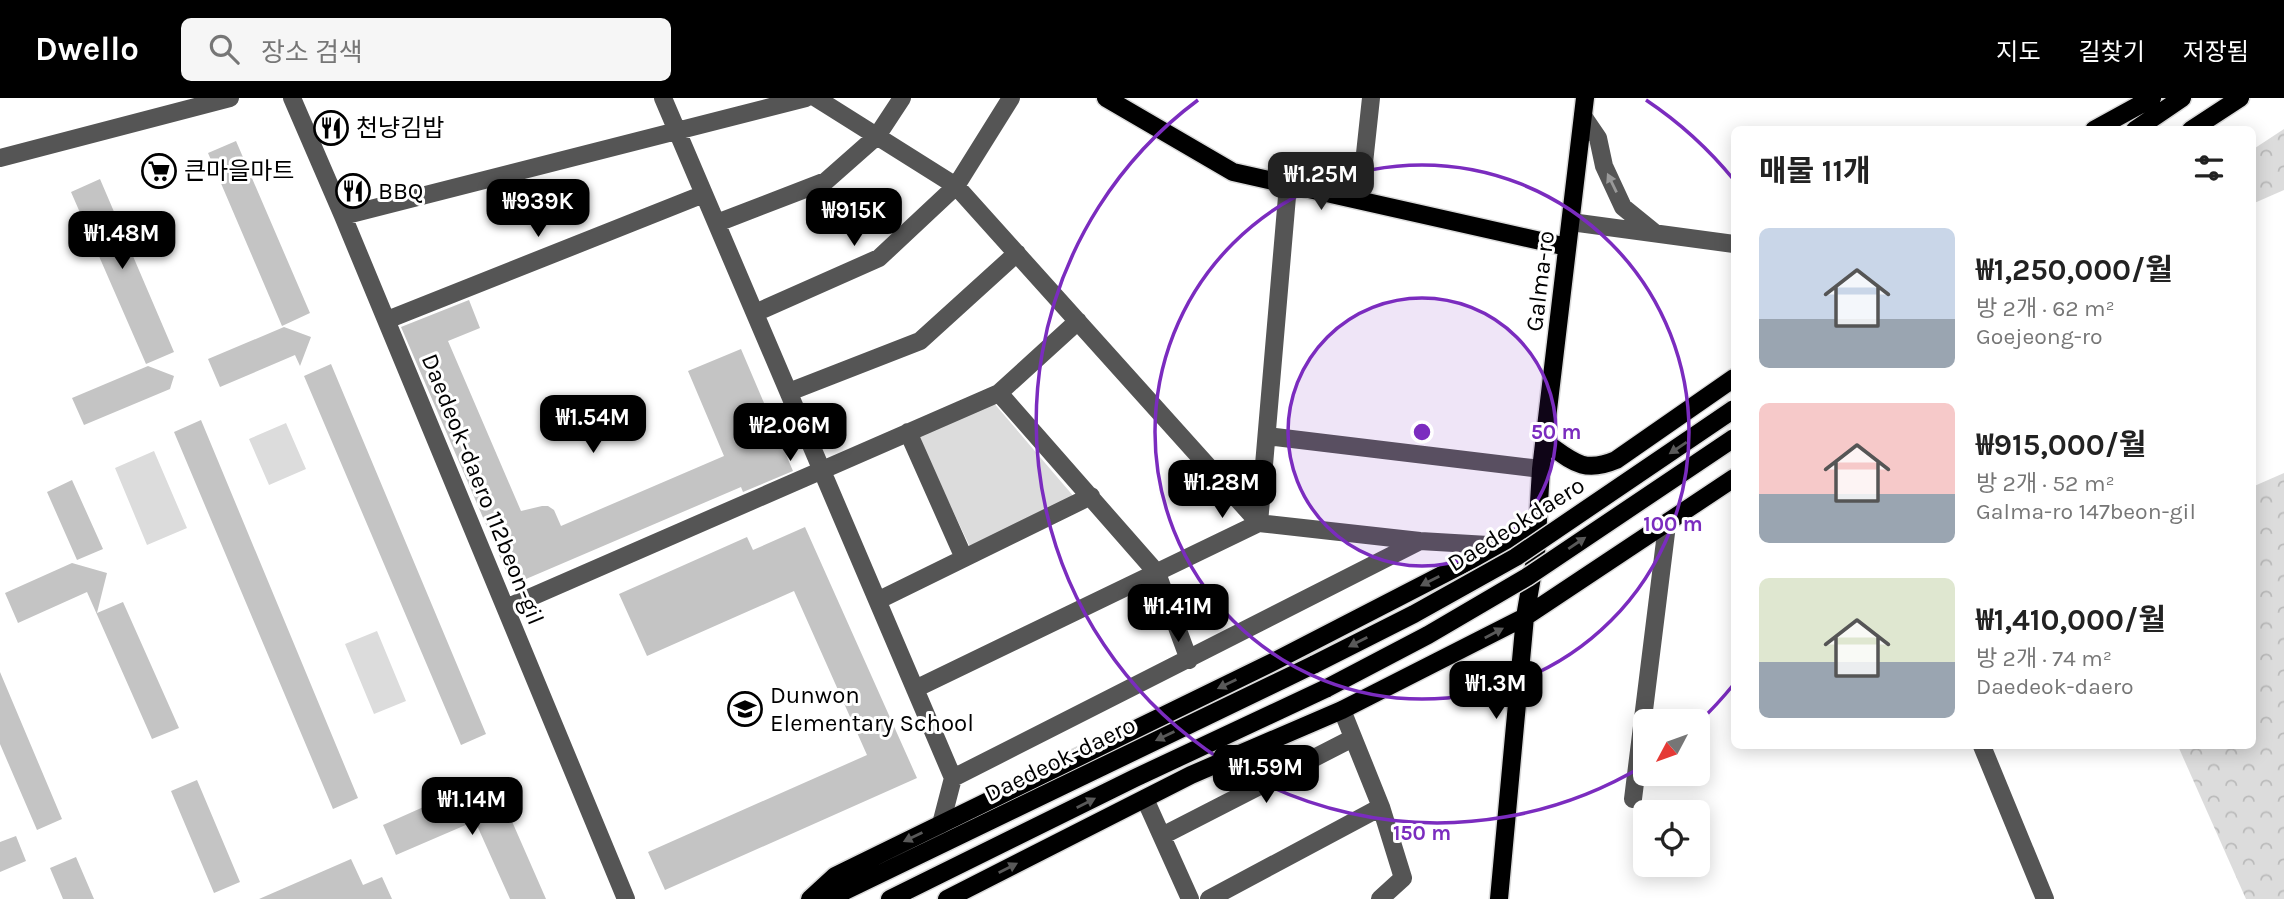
<!DOCTYPE html>
<html lang="ko">
<head>
<meta charset="utf-8">
<style>
  body { margin:0; font-family:Karla,"Noto Sans KR",sans-serif; background:#f6f6f6; color:#222; height:100vh; display:flex; flex-direction:column; font-size:26px; white-space:nowrap }
  * { box-sizing:border-box; margin:0 }
  p { font-size:23px; color:#767676 }
  .icon { flex:none; width:38px; height:38px; fill:none; stroke:currentColor; stroke-width:2; stroke-linecap:round; stroke-linejoin:round }
  .map { position:relative; flex:1; overflow:hidden }
  .side { position:absolute; left:1731px; top:28px; width:525px; height:623px; display:flex; flex-direction:column; background:#fff; border-radius:10px; box-shadow:0 4px 18px #0003 }
  .side>* { flex:none }
  .needle { width:46px; rotate:229deg }
  .tools { position:absolute; left:1633px; top:611px; display:grid; gap:14px }
  .tools a { display:grid; place-items:center; width:77px; height:77px; border-radius:10px; background:#fff; box-shadow:0 4px 18px #0003; font-size:35px }
  .price { position:absolute; translate:-50% -60px; padding:0 16px; border-radius:14px; background:#000; color:#fff; font-size:23px; line-height:46px; filter:drop-shadow(0 2px 4px #0008) }
  .price::after { content:''; position:absolute; left:50%; top:42px; width:21px; height:16px; margin-left:-10px; background:inherit; clip-path:polygon(0 0,100% 0,50% 100%) }
  .price.current { background:#222; color:#fff }
  ul { padding:0; list-style:none }
  li { display:flex; align-items:center; gap:21px; height:175px; padding:0 28px }
  li span { display:grid; place-items:center; flex:none; width:196px; height:140px; border-radius:10px; color:#555 }
  li>.icon { margin-inline-start:auto }
  span .icon { width:84px; height:84px; fill:#fffc; stroke-width:1 }
  li b { font-size:30px }
  h2 { display:flex; justify-content:space-between; align-items:center; height:84px; padding:0 28px; font-size:30px }
  header { display:flex; align-items:center; gap:42px; box-sizing:border-box; height:98px; padding:0 35px; background:#000; color:#fff }
  header strong { font-size:33px }
  nav { display:flex; gap:38px; margin-inline-start:auto; font-size:24px }
  .search { width:490px; height:63px; background:#f6f6f6; display:flex; align-items:center; gap:18px; box-sizing:border-box; padding:0 24px; border-radius:10px; color:#767676; font-size:26px }
  .map>svg:first-child { display:block }
  .forest { fill:url(#forest-crowns) }
  .park { fill:#dcdcdc }
  .building { fill:#c4c4c4 }
  .lines { fill:none; stroke-linecap:round; stroke-linejoin:round }
  .major-casing { stroke:#dbdbdb; stroke-width:21 }
  .minor { stroke:#555; stroke-width:18 }
  .major { stroke:#000; stroke-width:18 }
  .major-bridge-casing { stroke:#dbdbdb; stroke-width:21; stroke-linecap:butt }
  .major-bridge { stroke:#000; stroke-width:18 }
  .oneway { fill:#999 }
  .oneway2 { fill:#595959 }
  .ring { fill:none; stroke:#7b2cbf; stroke-width:3.5 }
  .labels { text-anchor:middle; dominant-baseline:central; stroke-width:6; stroke-linejoin:round; paint-order:stroke }
  .poi-label { font-size:24px; fill:#000; stroke:#fff; text-anchor:start }
  .street-label { font-size:24px; fill:#000; stroke:#fff }
  .centre { fill:#7b2cbf; stroke:#fff; stroke-width:3.5 }
  .ring-label { font-size:21px; text-anchor:middle; font-weight:bold; fill:#7b2cbf; stroke:#fff; stroke-width:6; stroke-linejoin:round; paint-order:stroke }
</style>
</head>
<body>
<header>
<strong>Dwello</strong>
<div class="search"><svg class="icon" aria-label="search" viewBox="0 0 24 24"><circle cx="10" cy="10" r="6"/><path d="M15 15l6 6"/></svg>장소 검색</div>
<nav><a>지도</a><a>길찾기</a><a>저장됨</a></nav>
</header>
<div class="map">
<svg width="2284" height="801" viewBox="0 0 2284 801">
  <defs>
    <pattern id="forest-crowns" width="20" height="18" patternUnits="userSpaceOnUse" patternTransform="scale(1.75)"><rect width="20" height="18" fill="#dcdcdc"/><path d="M2 6a3 3 0 1 1 6 0M12 15a3 3 0 1 1 6 0" fill="none" stroke="#bbb"/></pattern>
  </defs>
  <rect width="100%" height="100%" fill="#fff"/>
  <path class="forest" d="M2284 31V92L2252 106V52Z
    M2284 375V801H2246L2178 648H2252V389Z"/>
  <path class="park" d="M993 304 1075 400 970 449 918 339Z
    M286 325 306 371 269 387 249 341Z
    M154 353 187 430 147 447 115 370Z
    M377 533 406 603 374 616 345 546Z"/>
  <path class="building" d="M236 43 310 215 282 228 208 55Z
    M100 81 174 254 146 266 71 94Z
    M469 202 480 230 448 243 521 413 542 408H548L554 412 561 428 724 358 688 273 741 251 793 373 743 394 741 389 512 487 401 229Z
    M284 229 311 239 300 268 295 257 220 289 208 261Z
    M331 266 486 636 461 647 304 278Z
    M148 268 174 278 170 291 84 327 72 300Z
    M201 322 358 700 333 711 174 334Z
    M72 382 103 451 77 462 47 394Z
    M805 429 917 680 665 792 648 754 867 657 794 493 647 558 619 496 747 439 753 452Z
    M72 465 107 475 97 515 123 504 179 630 152 641 87 494 18 525 5 495Z
    M0 574 62 721 37 732 0 646Z
    M197 682 240 784 214 795 171 693Z
    M473 687 484 714 504 705 546 801H510L475 723 396 757 383 727Z
    M16 738 26 763 0 774V744Z
    M76 759 94 801H63L50 770Z
    M351 761 363 787 382 779 392 801H259Z"/>
  <g class="lines">
    <g class="major-casing">
      <path id="major" d="M1106 0 1233 74 1567 149
        M2094 32 2152 0
        M2135 32 2182 0
        M2191 32 2240 0
        M1545 344C1572 363 1583 376 1616 362L1734 280
        M810 801 835 778 1275 563 1469 463 1537 435
        M828 801 1315 566
        M890 801 1135 680 1327 590
        M947 801 1191 677 1342 612 1525 519 1734 380
        M1499 801 1525 519 1536 456 1541 371 1585 0"/>
    </g>
    <path class="minor" d="M292 0 343 118 626 801
      M663 0 953 680 941 726
      M816 0 956 88 1259 425 1420 443 1488 447
      M1583 18 1598 40 1604 68 1623 109 1655 135
      M0 60 230 0
      M1360 102 1371 0
      M343 118 806 0
      M1571 124 1734 146
      M717 125 826 83 877 38 902 0
      M755 215 879 160 956 88 1011 0
      M387 222 704 96
      M789 294 920 243 1017 155
      M999 295 1157 475 1189 562
      M908 334 964 460
      M1267 338 1541 371
      M879 502 1091 398
      M506 510 999 295 1078 223
      M915 591 1259 425 1288 87
      M1342 612 1381 709 1403 780 1380 801
      M1982 648 2045 801
      M953 680 1420 443
      M1145 701 1190 801
      M1633 701 1667 427
      M1162 738 1353 640
      M1209 801 1381 709"/>
    <use href="#major" class="major"/>
    <g class="major-bridge-casing">
      <path id="major-bridge" d="M1315 566 1414 516 1516 459 1734 311
        M1327 590 1428 537 1527 479 1734 340"/>
    </g>
    <use href="#major-bridge" class="major-bridge"/>
  </g>
  <defs><path id="oneway-solid" d="M-6-.8H1V-3.2L6.5 0L1 3.2V.8H-6Z" transform="scale(1.75)"/></defs>
  <use class="oneway" href="#oneway-solid" transform="translate(1612 85) rotate(-116)"/>
  <g class="oneway2">
    <use href="#oneway-solid" transform="translate(1678 350) rotate(146)"/>
    <use href="#oneway-solid" transform="translate(1577 445) rotate(-34)"/>
    <use href="#oneway-solid" transform="translate(1430 483) rotate(153)"/>
    <use href="#oneway-solid" transform="translate(1494 535) rotate(-28)"/>
    <use href="#oneway-solid" transform="translate(1358 544) rotate(153)"/>
    <use href="#oneway-solid" transform="translate(1227 586) rotate(154)"/>
    <use href="#oneway-solid" transform="translate(1165 638) rotate(154)"/>
    <use href="#oneway-solid" transform="translate(1086 705) rotate(-27)"/>
    <use href="#oneway-solid" transform="translate(913 739) rotate(154)"/>
    <use href="#oneway-solid" transform="translate(1008 770) rotate(-27)"/>
  </g>
  <circle cx="1422" cy="334" r="134" fill="#7b2cbf" fill-opacity=".12"/>
  <g class="ring">
    <circle cx="1422" cy="334" r="134"/>
    <circle cx="1422" cy="334" r="267"/>
    <path d="M1734 586A401 401 0 0 1 1698 625M1643 668A401 401 0 0 1 1198 2M1646 2A401 401 0 0 1 1734 82"/>
  </g>
  <defs>
    <g id="restaurant-ring" transform="scale(1.75)"><circle r="9.5" fill="#fff" stroke="#000" stroke-width="1.5"/><path d="M-5-6h1v4h1v-4h1v4h1v-4h1v5L-1.5 .5V6h-2V.5L-5-1ZM5-6V6H3V1.5H1.5Q1.5-4 5-6Z" fill="#000"/></g>
    <g id="supermarket-ring" transform="scale(1.75)"><circle r="9.5" fill="#fff" stroke="#000" stroke-width="1.5"/><path d="M-6-5.5h2.5l.6 2H6L4.5 2H-2.5L-4.4-4H-6ZM-1.5 3.2a1.3 1.3 0 1 0 .1 0ZM3 3.2a1.3 1.3 0 1 0 .1 0Z" fill="#000"/></g>
    <g id="school-ring" transform="scale(1.75)"><circle r="9.5" fill="#fff" stroke="#000" stroke-width="1.5"/><path d="M0-5L7-2L0 1L-7-2ZM-4 1L0 2.5L4 1V4Q0 6-4 4Z" fill="#000"/></g>
  </defs>
  <g fill-rule="evenodd">
    <use href="#restaurant-ring" x="331" y="30"/>
    <use href="#supermarket-ring" x="159" y="73"/>
    <use href="#restaurant-ring" x="353" y="93"/>
    <use href="#school-ring" x="745" y="611"/>
  </g>
  <g class="labels">
    <g class="poi-label">
      <text x="356" y="30">천냥김밥</text>
      <text x="184" y="73">큰마을마트</text>
      <text x="378" y="93">BBQ</text>
      <text x="770" y="597">Dunwon<tspan x="770" dy="28">Elementary School</tspan></text>
    </g>
    <g class="street-label">
      <text transform="translate(1540 183) rotate(-83)">Galma-ro</text>
      <text transform="translate(483 391) rotate(68)">Daedeok-daero 112beon-gil</text>
      <text transform="translate(1516 426) rotate(-32)">Daedeokdaero</text>
      <text transform="translate(1060 661) rotate(-26)">Daedeok-daero</text>
    </g>
  </g>
  <circle cx="1422" cy="334" r="10" class="centre"/>
  <g class="ring-label">
    <text x="1556" y="341">50 m</text>
    <text x="1673" y="433">100 m</text>
    <text x="1422" y="742">150 m</text>
  </g>
</svg>
<div class="tools">
<a><svg class="needle" viewBox="-14 -14 28 28"><path d="M0-13l5 13h-10z" fill="#e53935"/><path d="M0 13l5-13h-10z" fill="#767676"/></svg></a>
<a><svg class="icon" aria-label="locate" viewBox="0 0 24 24"><circle cx="12" cy="12" r="6"/><path d="M12 2v4M12 18v4M2 12h4M18 12h4"/></svg></a>
</div>
<b class="price current" style="left:1321px;top:114px">₩1.25M</b>
<b class="price" style="left:538px;top:141px">₩939K</b>
<b class="price" style="left:854px;top:150px">₩915K</b>
<b class="price" style="left:122px;top:173px">₩1.48M</b>
<b class="price" style="left:593px;top:357px">₩1.54M</b>
<b class="price" style="left:790px;top:365px">₩2.06M</b>
<b class="price" style="left:1222px;top:422px">₩1.28M</b>
<b class="price" style="left:1178px;top:546px">₩1.41M</b>
<b class="price" style="left:1496px;top:623px">₩1.3M</b>
<b class="price" style="left:1266px;top:707px">₩1.59M</b>
<b class="price" style="left:472px;top:739px">₩1.14M</b>
<section class="side">
<h2>매물 11개<svg class="icon" aria-label="filters" viewBox="0 0 24 24"><path d="M4 7h16M4 17h16"/><circle cx="9" cy="7" r="2"/><circle cx="15" cy="17" r="2"/></svg></h2>
<ul>
<li><span style="background:linear-gradient(#c9d6e8 65%,#9aa5b1 0)"><svg class="icon" aria-label="home" viewBox="0 0 24 24"><path d="M3 11l9-7 9 7M6 9v11h12V9"/></svg></span><div><b>₩1,250,000/월</b><p>방 2개 · 62 m²</p><p>Goejeong-ro</p></div></li>
<li><span style="background:linear-gradient(#f6c9c9 65%,#9aa5b1 0)"><svg class="icon" aria-label="home" viewBox="0 0 24 24"><path d="M3 11l9-7 9 7M6 9v11h12V9"/></svg></span><div><b>₩915,000/월</b><p>방 2개 · 52 m²</p><p>Galma-ro 147beon-gil</p></div></li>
<li><span style="background:linear-gradient(#dfe7d0 60%,#9aa5b1 0)"><svg class="icon" aria-label="home" viewBox="0 0 24 24"><path d="M3 11l9-7 9 7M6 9v11h12V9"/></svg></span><div><b>₩1,410,000/월</b><p>방 2개 · 74 m²</p><p>Daedeok-daero</p></div></li>
</ul>
</section>
</div>
</body>
</html>
